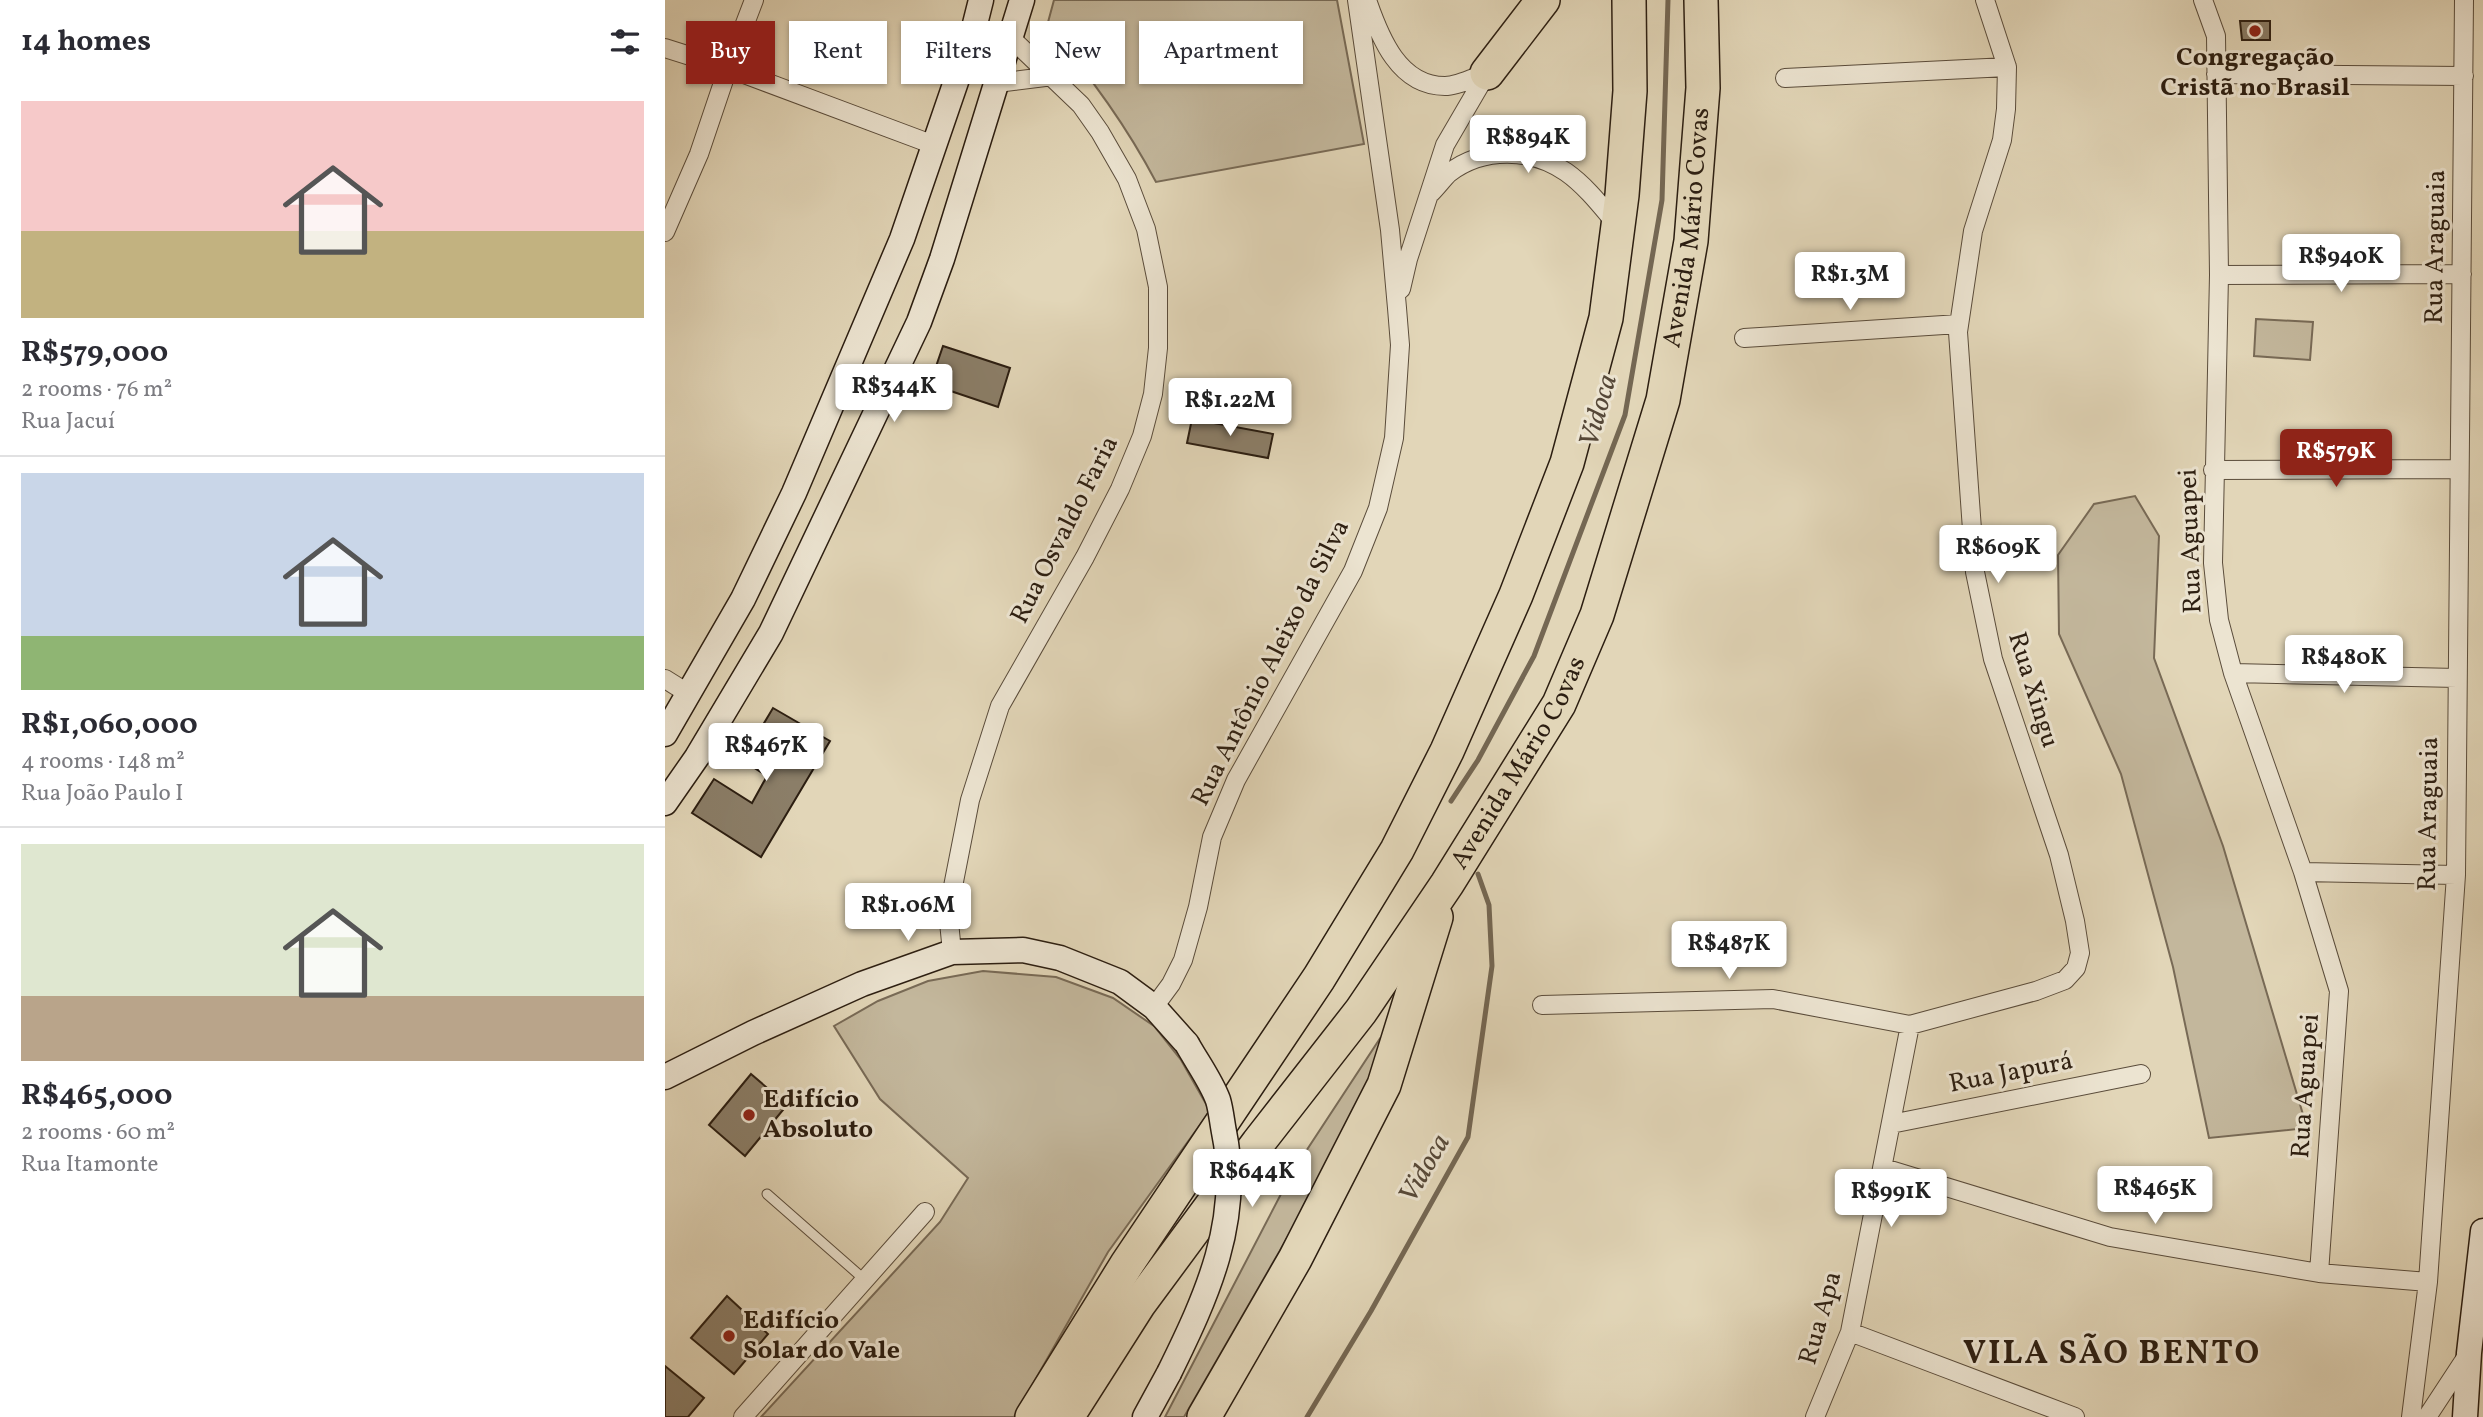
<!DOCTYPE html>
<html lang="en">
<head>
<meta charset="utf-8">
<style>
  body { margin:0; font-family:Vollkorn,serif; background:#f2f2f3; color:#2b2b33; height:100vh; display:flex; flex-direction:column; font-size:26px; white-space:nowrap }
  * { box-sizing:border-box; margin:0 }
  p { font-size:23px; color:#7c7c81 }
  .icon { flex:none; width:38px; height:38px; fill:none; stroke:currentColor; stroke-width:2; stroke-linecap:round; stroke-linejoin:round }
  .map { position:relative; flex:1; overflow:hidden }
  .panel { display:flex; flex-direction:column; background:#fff; width:665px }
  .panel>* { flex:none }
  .guide { position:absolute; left:21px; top:21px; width:665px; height:63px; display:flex; gap:14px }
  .price { position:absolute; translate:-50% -60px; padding:0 16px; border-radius:7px; background:#fff; color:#222; font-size:23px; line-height:46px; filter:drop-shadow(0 2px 4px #0008) }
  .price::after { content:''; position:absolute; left:50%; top:42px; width:21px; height:16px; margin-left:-10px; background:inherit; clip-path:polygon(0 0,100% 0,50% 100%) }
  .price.current { background:#8f2418; color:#fff }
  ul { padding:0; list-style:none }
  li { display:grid; align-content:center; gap:14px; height:371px; padding:0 21px }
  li+li { border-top:2px solid #e1e1e2 }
  li span { display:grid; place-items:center; height:217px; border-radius:0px; color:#555 }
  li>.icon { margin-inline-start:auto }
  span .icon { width:126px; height:126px; fill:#fffc; stroke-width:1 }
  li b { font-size:30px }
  h2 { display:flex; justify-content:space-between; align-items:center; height:84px; padding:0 21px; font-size:30px }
  .tag { padding:0 24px; border-radius:0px; background:#fff; box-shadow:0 2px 5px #0004; font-size:24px; line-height:63px }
  .tag.current { background:#8f2418; color:#fff }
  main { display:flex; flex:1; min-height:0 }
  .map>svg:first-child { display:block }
  .green { fill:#c3b79c; stroke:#786a56; stroke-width:2 }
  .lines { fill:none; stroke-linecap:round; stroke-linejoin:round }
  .stream { stroke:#746753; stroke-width:5 }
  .building { fill:#8b7e68; stroke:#2c1e11; stroke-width:2 }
  .service-casing { stroke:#5a4c3b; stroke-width:11 }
  .minor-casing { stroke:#5a4c3b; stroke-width:20 }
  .secondary-casing { stroke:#2c1e11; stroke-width:27 }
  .motorway-casing { stroke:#2c1e11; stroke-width:36 }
  .service { stroke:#ece4d1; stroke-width:9 }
  .minor { stroke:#ece4d1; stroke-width:18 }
  .secondary { stroke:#ece4d1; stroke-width:24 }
  .motorway { stroke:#e2d6b8; stroke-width:33 }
  .secondary-bridge-casing { stroke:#2c1e11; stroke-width:27; stroke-linecap:butt }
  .secondary-bridge { stroke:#ece4d1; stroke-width:24 }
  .poi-dot { fill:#8f2418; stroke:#ece4d1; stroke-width:2.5 }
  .labels { text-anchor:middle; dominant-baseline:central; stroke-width:6; stroke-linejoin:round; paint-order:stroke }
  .poi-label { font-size:26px; font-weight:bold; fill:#2c1e11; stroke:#ece4d1; text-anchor:start }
  .street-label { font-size:26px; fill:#2c1e11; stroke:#ece4d1 }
  .water-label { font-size:28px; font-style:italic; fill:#564838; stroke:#ece4d1 }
  .district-label { font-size:33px; font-weight:bold; letter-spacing:2px; fill:#2c1e11; stroke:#ece4d1 }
</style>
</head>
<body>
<main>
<section class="panel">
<h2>14 homes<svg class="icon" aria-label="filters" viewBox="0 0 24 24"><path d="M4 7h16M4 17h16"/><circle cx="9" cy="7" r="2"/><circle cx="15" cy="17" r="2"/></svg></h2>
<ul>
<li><span style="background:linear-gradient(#f6c9c9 60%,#c2b280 0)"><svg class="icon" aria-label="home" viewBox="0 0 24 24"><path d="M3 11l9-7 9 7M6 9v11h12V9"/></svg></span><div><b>R$579,000</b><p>2 rooms · 76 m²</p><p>Rua Jacuí</p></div></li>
<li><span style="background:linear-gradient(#c9d6e8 75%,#8fb573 0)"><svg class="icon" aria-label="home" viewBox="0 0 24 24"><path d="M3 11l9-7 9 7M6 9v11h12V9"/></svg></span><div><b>R$1,060,000</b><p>4 rooms · 148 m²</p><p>Rua João Paulo I</p></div></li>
<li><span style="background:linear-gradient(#dfe7d0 70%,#b9a48a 0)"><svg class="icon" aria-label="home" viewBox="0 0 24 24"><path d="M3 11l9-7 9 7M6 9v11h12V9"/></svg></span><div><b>R$465,000</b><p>2 rooms · 60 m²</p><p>Rua Itamonte</p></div></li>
</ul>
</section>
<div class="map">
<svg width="1818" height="1417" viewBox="0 0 1818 1417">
  <rect width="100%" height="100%" fill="#e2d6b8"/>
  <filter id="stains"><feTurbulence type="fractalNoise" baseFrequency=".00286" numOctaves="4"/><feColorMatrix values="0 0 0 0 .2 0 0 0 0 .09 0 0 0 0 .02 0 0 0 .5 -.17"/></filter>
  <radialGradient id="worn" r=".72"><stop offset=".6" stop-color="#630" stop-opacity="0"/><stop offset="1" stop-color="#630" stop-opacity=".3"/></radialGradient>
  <path class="green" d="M389 0H672L699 144 491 182C461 125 424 74 382 26Z
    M1591 319 1648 322 1645 360 1589 356Z
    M1470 496 1494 536 1489 658 1558 846 1642 1128 1544 1138 1508 967 1456 774 1394 634 1393 555 1429 504Z
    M318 971 391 977 448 998 489 1026 516 1060 545 1111 443 1252 349 1417H96L275 1222 303 1178 215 1099 169 1026 213 1001 263 981Z
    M714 1040 715 1077 519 1417H500L628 1171Z"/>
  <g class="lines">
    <path class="stream" d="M786 801 813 760 869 656 960 415 997 200 1003 0
      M642 1417 706 1311 803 1137 827 966 824 905 813 874"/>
  </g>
  <path class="building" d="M1575 21H1605V40H1577Z
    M278 346 345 368 333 407 265 384Z
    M527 419 608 434 603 458 522 443Z
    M108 708 165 741 96 857 27 813 49 779 87 803 102 776 77 760Z
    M86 1074 122 1105 80 1156 44 1125Z
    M62 1296 103 1334 69 1374 26 1338Z
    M0 1366 39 1398 23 1417H0Z"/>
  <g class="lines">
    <g class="service-casing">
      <path id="service" d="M102 1194 200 1280"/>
    </g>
    <g class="minor-casing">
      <path id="minor" d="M702 0C715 38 734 86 780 86 793 86 810 77 822 73
        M1538 0 1551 36 1554 275 1548 563 1554 620 1568 673 1638 872 1674 991 1654 1273
        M0 48 63 68 269 145
        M1551 74 1799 76
        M1120 78 1342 67
        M332 83 388 76
        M766 193C772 187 778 179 784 173 818 147 866 148 901 172 921 186 937 207 953 226
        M0 232 34 154 63 68 89 0
        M1554 275 1797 274
        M736 289 743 259 780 145 822 73
        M1079 338 1294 324
        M1548 470 1794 469
        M1568 673 1792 678
        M0 679 24 694
        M1638 872 1791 875
        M287 952 283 912 305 800 335 706 420 557 455 489 477 436 488 394 493 348V287L481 229 462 179 435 132 416 105 347 39
        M877 1005 1108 999 1245 1025 1371 991 1400 980 1411 968 1415 953 1410 921 1394 855 1328 659 1310 572 1293 332 1308 231 1337 140 1341 109 1342 67 1320 0
        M489 1007 506 984 518 960 533 907 547 837 571 780 688 571 713 508 729 438 735 345 732 308 725 230 692 0
        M1226 1124 1476 1074
        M1219 1168 1445 1237 1654 1273 1763 1282
        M1185 1332 1410 1417
        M78 1417 260 1212
        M1150 1417 1185 1332 1245 1025
        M1746 1417 1763 1282 1791 875 1799 0
        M1762 1417 1804 1353"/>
    </g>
    <g class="secondary-casing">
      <path id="secondary" d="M0 734 78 599 129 493 237 239 308 32 316 0
        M0 803 32 757 106 633 254 322 277 259 357 0
        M0 1077 88 1033 197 984 287 952 358 950 395 958 455 982 489 1007 522 1044
        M480 1417 504 1373
        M1800 1417 1804 1353 1818 1231"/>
    </g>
    <g class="motorway-casing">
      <g id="motorway">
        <path d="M822 73 878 0"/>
        <path d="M367 1417 462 1264 654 978 732 850 782 751 851 595 902 463 941 318 957 195 965 91 964 0"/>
        <path id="s1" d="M402 1417 474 1304 593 1143 696 1011 782 884 894 704 932 615 998 400 1026 241 1038 88 1036 0"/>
        <path d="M539 1417 630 1259 719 1085 771 917"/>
      </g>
    </g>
    <use href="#service" class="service"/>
    <use href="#minor" class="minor"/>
    <use href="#secondary" class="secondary"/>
    <use href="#motorway" class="motorway"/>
    <g class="secondary-bridge-casing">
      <path id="secondary-bridge" d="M504 1373C542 1296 577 1220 559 1132 557 1122 556 1110 553 1100 546 1081 532 1062 522 1044"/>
    </g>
    <use href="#secondary-bridge" class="secondary-bridge"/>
  </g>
  <g class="poi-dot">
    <circle cx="1590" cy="31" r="7"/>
    <circle cx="84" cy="1115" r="7"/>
    <circle cx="64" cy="1336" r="7"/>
  </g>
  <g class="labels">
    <g class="poi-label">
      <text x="1590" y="58" text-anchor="middle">Congregação<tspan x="1590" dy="30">Cristã no Brasil</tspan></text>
      <text x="98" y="1100">Edifício<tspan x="98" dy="30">Absoluto</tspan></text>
      <text x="78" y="1321">Edifício<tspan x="78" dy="30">Solar do Vale</tspan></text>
    </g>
    <g class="street-label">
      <text stroke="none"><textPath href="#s1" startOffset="1363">Avenida Mário Covas</textPath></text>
      <text transform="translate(1771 247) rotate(-89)">Rua Araguaia</text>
      <text transform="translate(400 530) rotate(-63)">Rua Osvaldo Faria</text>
      <text transform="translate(1526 541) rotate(-92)">Rua Aguapei</text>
      <text transform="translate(606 663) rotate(-63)">Rua Antônio Aleixo da Silva</text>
      <text transform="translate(1368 690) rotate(73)">Rua Xingu</text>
      <text stroke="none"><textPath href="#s1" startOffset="796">Avenida Mário Covas</textPath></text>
      <text transform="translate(1764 814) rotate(-89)">Rua Araguaia</text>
      <text transform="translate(1346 1073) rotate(-11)">Rua Japurá</text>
      <text transform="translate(1641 1086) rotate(-86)">Rua Aguapei</text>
      <text transform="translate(1156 1318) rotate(-74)">Rua Apa</text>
    </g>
    <g class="water-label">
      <text transform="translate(934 411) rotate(-74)">Vidoca</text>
      <text transform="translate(760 1169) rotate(-60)">Vidoca</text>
    </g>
    <g class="district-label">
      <text x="1447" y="1355">VILA SÃO BENTO</text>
    </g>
  </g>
  <rect width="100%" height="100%" filter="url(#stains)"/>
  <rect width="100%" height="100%" fill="url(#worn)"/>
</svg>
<b class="price" style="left:863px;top:175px">R$894K</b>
<b class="price" style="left:1676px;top:294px">R$940K</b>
<b class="price" style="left:1185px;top:312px">R$1.3M</b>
<b class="price" style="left:229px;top:424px">R$344K</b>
<b class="price" style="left:565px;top:438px">R$1.22M</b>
<b class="price current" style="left:1671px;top:489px">R$579K</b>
<b class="price" style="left:1333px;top:585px">R$609K</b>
<b class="price" style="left:1679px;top:695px">R$480K</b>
<b class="price" style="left:101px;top:783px">R$467K</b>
<b class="price" style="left:243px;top:943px">R$1.06M</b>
<b class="price" style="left:1064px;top:981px">R$487K</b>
<b class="price" style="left:587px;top:1209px">R$644K</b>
<b class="price" style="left:1490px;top:1226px">R$465K</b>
<b class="price" style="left:1226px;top:1229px">R$991K</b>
<div class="guide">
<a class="tag current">Buy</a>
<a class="tag">Rent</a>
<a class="tag">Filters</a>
<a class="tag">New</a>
<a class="tag">Apartment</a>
</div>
</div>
</main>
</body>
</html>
